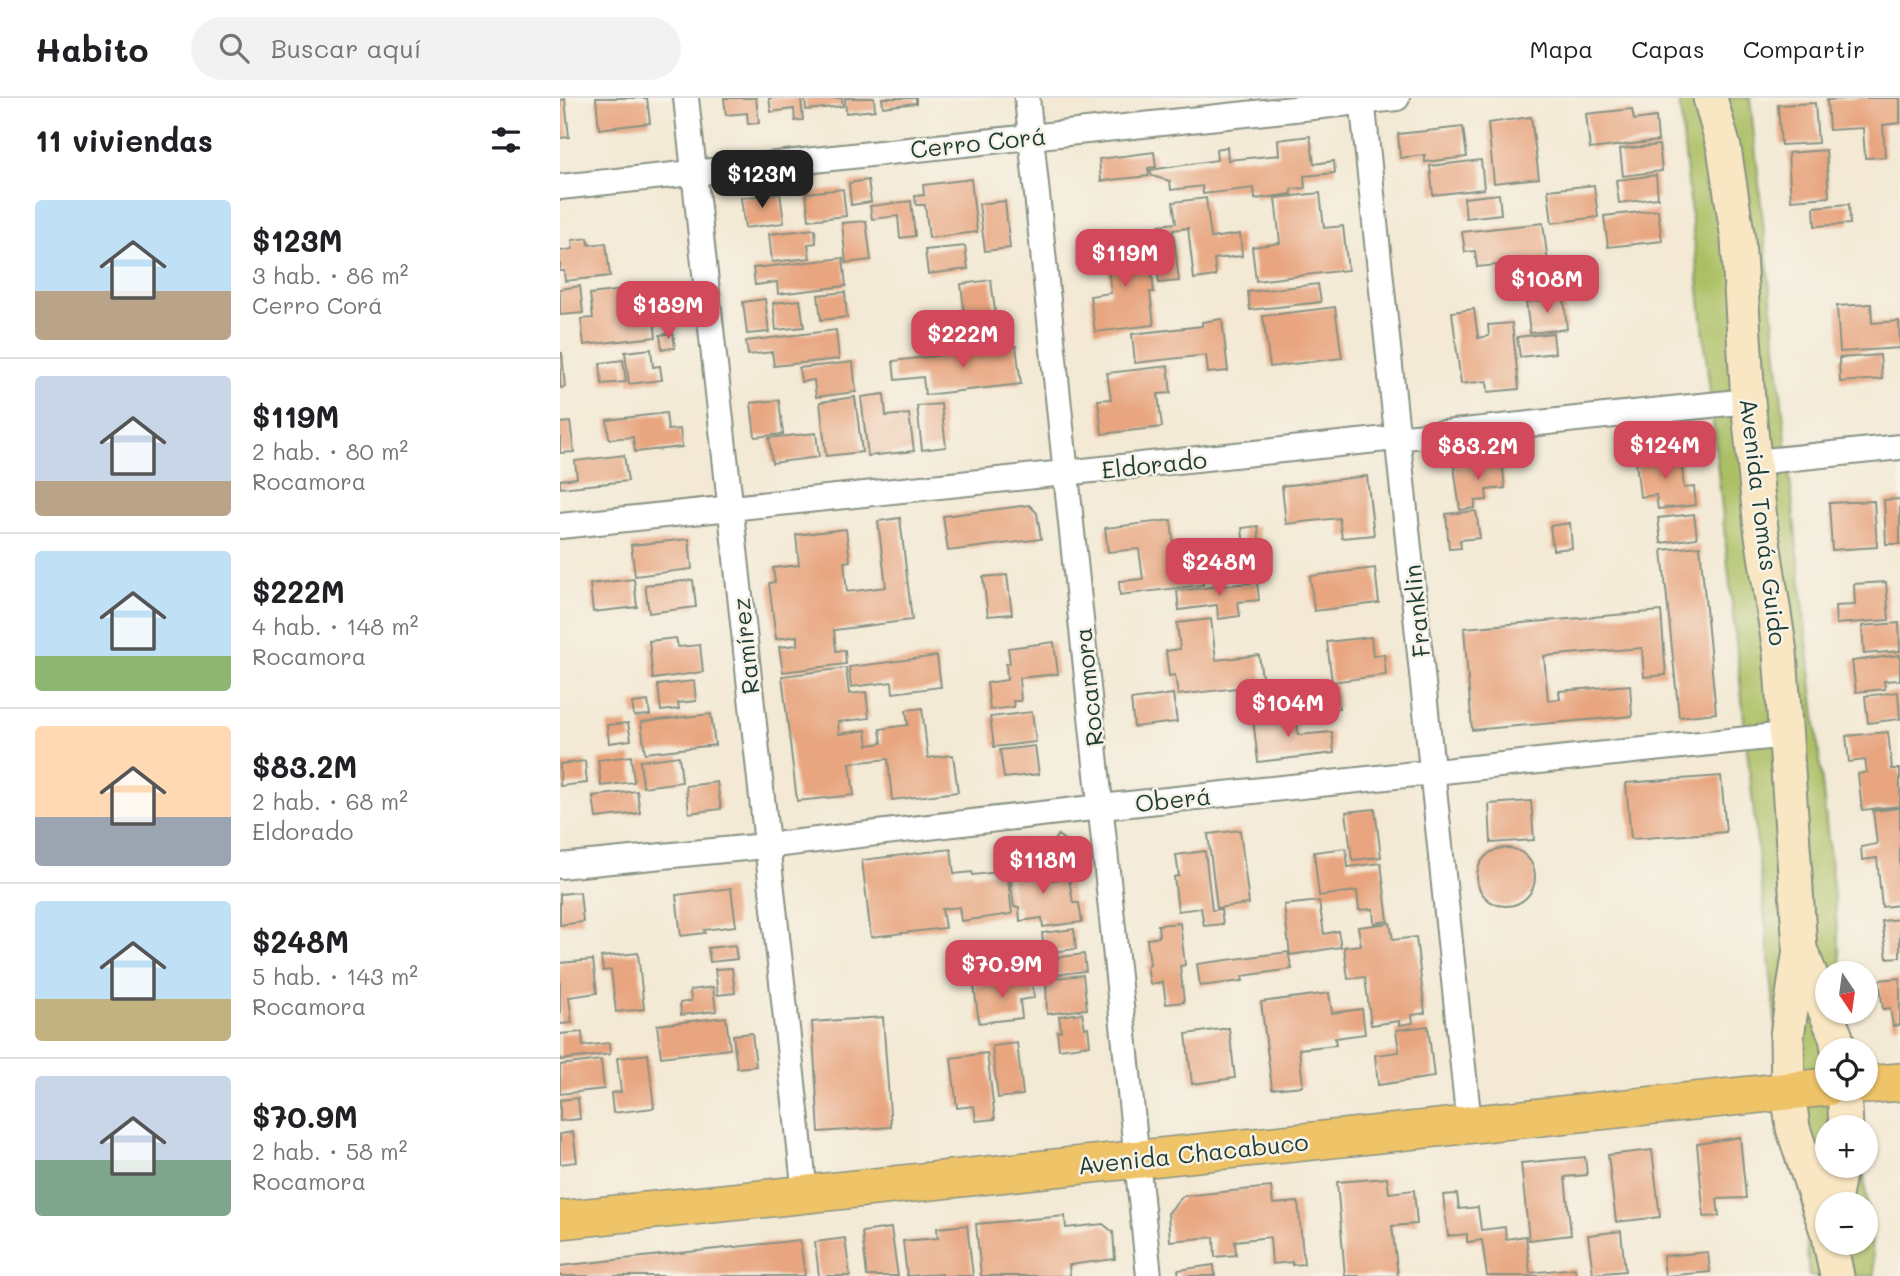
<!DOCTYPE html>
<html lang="es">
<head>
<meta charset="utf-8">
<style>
  body { margin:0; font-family:Mali,sans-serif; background:#f2f2f2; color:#202124; height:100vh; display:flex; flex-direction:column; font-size:26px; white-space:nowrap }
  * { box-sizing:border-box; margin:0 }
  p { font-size:23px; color:#757577 }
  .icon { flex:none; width:38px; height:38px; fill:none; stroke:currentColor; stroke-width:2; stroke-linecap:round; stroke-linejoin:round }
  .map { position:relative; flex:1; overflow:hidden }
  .sheet { display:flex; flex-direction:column; background:#fff; width:560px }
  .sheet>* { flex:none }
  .needle { width:46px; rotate:167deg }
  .buttons { position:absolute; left:1255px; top:863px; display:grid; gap:14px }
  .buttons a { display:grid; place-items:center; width:63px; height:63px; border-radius:50%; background:#fff; box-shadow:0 2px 5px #0004; font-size:35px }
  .price { position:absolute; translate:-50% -60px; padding:0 16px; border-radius:14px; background:#d1495b; color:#fff; font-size:23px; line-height:46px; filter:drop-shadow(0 2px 4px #0008) }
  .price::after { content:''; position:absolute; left:50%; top:42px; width:21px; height:16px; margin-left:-10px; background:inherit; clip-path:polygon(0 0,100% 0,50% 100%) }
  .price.selected { background:#222; color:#fff }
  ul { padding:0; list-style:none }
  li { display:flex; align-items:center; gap:21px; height:175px; padding:0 35px }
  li+li { border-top:2px solid #e0e0e0 }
  li span { display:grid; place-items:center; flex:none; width:196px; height:140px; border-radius:7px; color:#555 }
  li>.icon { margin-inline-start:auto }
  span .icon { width:84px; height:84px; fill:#fffc; stroke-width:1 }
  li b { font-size:30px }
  h2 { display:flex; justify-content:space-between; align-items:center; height:84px; padding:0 35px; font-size:30px }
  header { display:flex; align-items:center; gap:42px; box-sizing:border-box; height:98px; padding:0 35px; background:#fff; border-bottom:2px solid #e0e0e0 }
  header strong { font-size:33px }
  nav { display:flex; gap:38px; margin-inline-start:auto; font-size:24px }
  .search { width:490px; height:63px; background:#f2f2f2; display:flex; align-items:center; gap:18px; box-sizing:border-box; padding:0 24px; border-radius:38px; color:#757577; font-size:26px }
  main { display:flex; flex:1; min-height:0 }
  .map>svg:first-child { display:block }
  .green { fill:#acbf63; stroke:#667e4c; stroke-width:2; fill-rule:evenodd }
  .building { fill:#e8a57f }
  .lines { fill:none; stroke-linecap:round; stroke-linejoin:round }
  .minor-casing { stroke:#899384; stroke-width:28 }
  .secondary-casing { stroke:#899384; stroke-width:37 }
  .primary-casing { stroke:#899384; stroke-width:40 }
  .minor { stroke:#fff; stroke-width:24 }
  .secondary { stroke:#f9e7c3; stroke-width:33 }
  .primary { stroke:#efc469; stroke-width:37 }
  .labels { text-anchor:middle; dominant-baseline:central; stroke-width:5; stroke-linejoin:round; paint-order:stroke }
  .street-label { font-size:24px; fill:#1f3d34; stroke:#f7f3e8 }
</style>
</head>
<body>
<header>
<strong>Habito</strong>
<div class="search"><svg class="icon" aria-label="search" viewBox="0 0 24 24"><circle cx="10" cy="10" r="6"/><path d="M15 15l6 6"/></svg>Buscar aquí</div>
<nav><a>Mapa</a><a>Capas</a><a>Compartir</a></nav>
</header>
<main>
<section class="sheet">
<h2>11 viviendas<svg class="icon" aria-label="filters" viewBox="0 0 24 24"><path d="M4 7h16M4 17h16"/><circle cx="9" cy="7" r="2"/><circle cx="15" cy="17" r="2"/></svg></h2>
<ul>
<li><span style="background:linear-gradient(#bfe0f5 65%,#b9a48a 0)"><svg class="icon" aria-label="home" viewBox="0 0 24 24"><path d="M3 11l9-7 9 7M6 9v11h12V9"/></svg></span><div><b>$123M</b><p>3 hab. · 86 m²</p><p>Cerro Corá</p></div></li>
<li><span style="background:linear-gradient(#c9d6e8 75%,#b9a48a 0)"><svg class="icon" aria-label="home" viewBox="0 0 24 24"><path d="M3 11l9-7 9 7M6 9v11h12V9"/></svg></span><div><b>$119M</b><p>2 hab. · 80 m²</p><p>Rocamora</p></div></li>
<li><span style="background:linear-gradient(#bfe0f5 75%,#8fb573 0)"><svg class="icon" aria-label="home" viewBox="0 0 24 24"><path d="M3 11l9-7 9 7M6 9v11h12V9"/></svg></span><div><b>$222M</b><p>4 hab. · 148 m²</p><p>Rocamora</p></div></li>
<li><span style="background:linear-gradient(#ffd9b3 65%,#9aa5b1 0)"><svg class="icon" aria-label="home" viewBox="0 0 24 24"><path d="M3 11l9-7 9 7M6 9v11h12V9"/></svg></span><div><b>$83.2M</b><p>2 hab. · 68 m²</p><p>Eldorado</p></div></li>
<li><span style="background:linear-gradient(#bfe0f5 70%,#c2b280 0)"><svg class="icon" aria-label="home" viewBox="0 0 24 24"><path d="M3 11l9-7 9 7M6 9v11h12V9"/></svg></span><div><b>$248M</b><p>5 hab. · 143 m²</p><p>Rocamora</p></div></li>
<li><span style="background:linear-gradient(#c9d6e8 60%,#7fa58c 0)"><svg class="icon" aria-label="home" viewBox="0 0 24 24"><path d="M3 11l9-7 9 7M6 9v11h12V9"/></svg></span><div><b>$70.9M</b><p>2 hab. · 58 m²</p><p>Rocamora</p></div></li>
</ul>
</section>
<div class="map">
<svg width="1340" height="1178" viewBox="0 0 1340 1178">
  <rect width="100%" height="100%" fill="#f7f3e8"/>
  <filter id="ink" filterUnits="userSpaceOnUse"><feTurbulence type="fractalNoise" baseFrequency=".0143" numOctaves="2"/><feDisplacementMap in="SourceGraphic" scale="14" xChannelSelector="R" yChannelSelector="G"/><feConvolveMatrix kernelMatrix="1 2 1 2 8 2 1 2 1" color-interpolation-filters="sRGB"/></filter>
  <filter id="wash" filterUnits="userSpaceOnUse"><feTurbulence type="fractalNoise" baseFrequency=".00686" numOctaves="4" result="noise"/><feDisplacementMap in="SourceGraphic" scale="28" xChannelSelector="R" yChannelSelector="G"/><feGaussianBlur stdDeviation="1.57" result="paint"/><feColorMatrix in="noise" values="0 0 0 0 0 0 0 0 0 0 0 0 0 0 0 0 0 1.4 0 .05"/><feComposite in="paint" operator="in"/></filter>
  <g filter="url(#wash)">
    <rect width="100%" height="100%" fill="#f3e9d4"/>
    <path class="green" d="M1119 0H1190L1282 875H1267V914H1286L1290 952H1267V990L1299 1029H1267V1068H1303L1315 1178H1249L1243 1103 1223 994ZM1267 1106H1306V1144H1267Z"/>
    <g id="blocks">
      <path class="building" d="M36 0H87L90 25 39 31Z
        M164 0H196L199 25 188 26 187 15 166 17Z
        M209 0H241L243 22 235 23 234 11 211 14Z
        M245 0H282L283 8 246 12Z
        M285 0H314L315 12 286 15Z
        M322 0H356V5L323 9Z
        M1303 0H1340V25L1323 27 1325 59 1305 60 1303 30 1269 32 1267 2Z
        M5 1 9 39 0 40V2Z
        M1255 5 1258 45 1221 47 1218 7Z
        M1072 11 1074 22 1096 19 1098 43 1030 51 1026 16Z
        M971 19 979 80 934 85 928 25Z
        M903 29 907 59 865 64V57L840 60 838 36Z
        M750 38 754 66 774 63 775 75 744 78 745 90 731 91 732 96 695 101 694 90 643 96 642 88 611 92 610 83 592 78 590 72 657 62 656 51 667 49 668 62 719 57 718 42Z
        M1099 47 1102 73 1063 78 1060 51Z
        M1266 52 1269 99 1231 102 1228 55Z
        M594 54 596 69 588 70 589 78 541 83 539 61Z
        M921 62 924 91 873 97 870 68Z
        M1096 77 1098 100 1059 105 1056 82Z
        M411 81 417 134 369 140 365 107H356L355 98 364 97 363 87Z
        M308 82 311 104 291 107 289 85Z
        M1034 87 1038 119 992 125 988 92Z
        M283 91 286 118 249 122 246 95Z
        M220 95 224 125 185 130 181 100Z
        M760 95 764 130 783 128 788 172 696 183 692 149 720 145 715 100Z
        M939 96 941 116 906 120 904 100Z
        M646 100 651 140 680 136 682 158 654 161 656 178 634 181 628 130 613 132 619 183 599 185 595 155 583 156 582 146 601 143 599 127 616 125 613 104Z
        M351 103 355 138 340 140 338 118 312 121 310 108Z
        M445 103 450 150 425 153 419 106Z
        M1289 106 1290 126 1255 128 1254 109Z
        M1098 112 1102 143 1048 149 1044 118Z
        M306 123 311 162 286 165 282 125Z
        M983 125 988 165 966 167 967 176 938 180 937 167 917 169 915 153 905 154 902 134Z
        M255 131 256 145 248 146 250 160 212 164 209 136Z
        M576 137 578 160 590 158 594 194H590L594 227 535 234 530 198 551 195 545 141Z
        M28 140 29 147 46 145 50 178 5 183 4 173H0V153L13 151 12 142Z
        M405 148 408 171 368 176 365 152Z
        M283 160 286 188 218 196 217 184 195 187 193 170Z
        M431 182 439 245 397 250 394 221 405 220 401 186Z
        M758 186 761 204 690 212 688 194Z
        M20 188 23 215 0 217V191Z
        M90 189 96 239 24 247 21 221 33 220 30 196Z
        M285 194 287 219 261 222 258 197Z
        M1004 200 1007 231 970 235 966 204Z
        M205 201 209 234 187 236 183 204Z
        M240 202 244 229 216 232 213 205Z
        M1311 206 1312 225 1339 223 1340 250 1280 254 1277 208Z
        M775 209 782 260 710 269 703 218Z
        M914 211 918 240 929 238 928 227 952 225 959 291 928 294 927 283 901 286 892 214Z
        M662 221 668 273 648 275 646 257 575 265 572 236 642 228V224Z
        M276 232 279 261 214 268 212 254 188 257 186 243Z
        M113 235 115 250 102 251 100 237Z
        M993 235 995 255 960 259 957 239Z
        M456 248 461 286 365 297 363 279 335 282 333 263Z
        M91 251 93 269 100 268 102 282 69 286 65 254Z
        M0 255H2L5 289 0 290Z
        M1320 257 1322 281 1280 284 1279 260Z
        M63 262 66 284 42 286 40 265Z
        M293 264 296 294 256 299 254 282 241 284 239 270Z
        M608 268 611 295 598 296 602 329 542 336 538 302 551 301 547 275Z
        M324 296 326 318 349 316 354 353 308 358 301 299Z
        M295 299 302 354 266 358 260 304Z
        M219 302 223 336 195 339 191 305Z
        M381 306 386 349 362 352 357 308Z
        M106 315 108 332 120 331 122 349 75 354 73 339 49 341 47 322Z
        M10 324 14 354 0 355V325Z
        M256 335 259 359 212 365 209 340Z
        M1112 349 1113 361 1121 360 1124 390 1134 389 1136 407 1098 411 1096 397 1080 399 1076 364 1099 361 1098 351Z
        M64 357 68 383 0 390V382L17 380 15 363Z
        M942 363 945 390 926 392 927 402 915 403V410L900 412 894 368Z
        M807 378 814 437 782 440 779 420 726 426 722 388Z
        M1340 401V446H1326L1324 402Z
        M1314 403 1317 449 1272 452 1269 405Z
        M469 407 477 415 481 441 388 453 383 418Z
        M916 413 920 440 900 442 901 450 889 451 886 416Z
        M1134 416 1137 440 1101 445 1098 420Z
        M340 420 352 522 274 532 276 553 285 552 286 566 223 574 219 549 237 547V538L216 541 209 485 215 484 213 470 239 467 236 437 286 431 290 463 284 464 287 494 326 489 318 423Z
        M611 422 615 458 624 457 626 472 641 471 643 487 560 497 559 483 583 481 579 451 548 454 545 430Z
        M1010 425 1012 450 993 452 990 428Z
        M698 428 700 449 688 450 690 469 677 471 674 451 684 450 682 430Z
        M129 441 132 471 75 478 71 447Z
        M1140 448 1156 615 1119 619 1102 452Z
        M815 470 819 505 754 513 750 478Z
        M447 477 452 516 428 518 423 479Z
        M74 481 77 509 33 514 30 486Z
        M133 482 136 509 89 515 85 487Z
        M697 484 699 502 678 504 680 518 658 521 657 507 619 512 617 493Z
        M1326 484 1329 522 1276 526 1275 508 1295 507 1294 486Z
        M1101 513 1106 577 1084 579 1082 550 984 558 988 602 1000 601 999 593 1070 587 1072 618 912 632 904 530Z
        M651 521 656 562 699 557 703 587 618 597 615 577 609 578 606 553 620 551 617 525Z
        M1339 525 1340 553 1304 556 1302 528Z
        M811 539 813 558 824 556 826 577 772 584 767 544Z
        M116 540 118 549 140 547 143 574 93 581 89 543Z
        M494 544 498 576 459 580 461 603H453L454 609 430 612 427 585 447 582 446 566 450 565 448 550Z
        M1340 557V582L1324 583 1325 591 1296 594 1292 563Z
        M377 558 381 589 333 595 332 584 291 589 289 569Z
        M286 570 289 596 306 594 309 620 278 624 279 636 306 632 308 647 322 645 320 631 348 627 346 612 362 610 368 660 393 657 398 694 332 702 328 661 290 665 294 697 237 703 222 578Z
        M764 582 765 588 776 586 779 610 745 614 743 595 702 600 701 589Z
        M134 583 136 603 118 605 119 611 101 613 98 587Z
        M1338 594 1340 621 1308 625 1305 598Z
        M613 596 617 624 574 629 571 602Z
        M88 603 90 617 74 618 72 605Z
        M472 614 476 644 434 649 430 619Z
        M736 615 738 637 772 634 774 655 698 664 693 620Z
        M151 616 155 647 85 655 81 624Z
        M68 625 71 642 49 645 47 627Z
        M1328 634 1332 671H1340V708L1302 712 1298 676 1307 674 1305 662 1289 664 1286 638Z
        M475 648 479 676 444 680 440 652Z
        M71 658 74 684 41 688 38 662Z
        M119 658 122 684 83 689 80 663Z
        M25 663 27 685 0 688V666Z
        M1161 678 1166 734 1071 741 1066 685Z
        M157 684 161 711 129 715 126 688Z
        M77 693 80 715 36 720 33 698Z
        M971 703 974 742 931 745 929 706Z
        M1340 710V807L1322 809 1317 760 1302 762 1301 749 1317 746 1313 713Z
        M815 711 821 759 792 762 786 714Z
        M680 732 689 806 657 810 648 736Z
        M498 737 514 749 500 767 484 755Z
        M917 779a29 29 0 1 1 58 0a29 29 0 1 1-58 0Z
        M786 750 788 769 821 765 828 823 814 825 813 811 799 812 797 793 759 798 754 754Z
        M391 751 394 776 412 774 413 777 447 773 452 816 401 823 399 809 382 811 385 830 311 839 302 762Z
        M645 753 652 812 661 811 663 826 644 828 641 810 618 813 614 779 619 778 616 757Z
        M489 764 492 782 509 780 513 805H519L522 824 483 829 482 820 460 823 459 809H454L449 769Z
        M171 790 176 828 144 832 145 835 121 838 116 797Z
        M20 794 23 824 0 827V796Z
        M759 803 764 836 778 833 781 849 730 857 724 807Z
        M1340 821V859L1327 860 1322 823Z
        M620 825 625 867 620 868 624 904 606 906 603 884 590 886 587 868 590 867 587 841 599 839 598 827Z
        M830 825 833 842 856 839 865 915 852 917 853 925 839 927V923L811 927 805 879 788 881 784 849 801 847 798 829Z
        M514 831 516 851 484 855 482 835Z
        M175 847 177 861 150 864 148 850Z
        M728 854 732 871 682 878 683 883 640 888 637 866Z
        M78 855 84 911 56 914 51 872 43 873 41 859Z
        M524 856 526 873 486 878 484 861Z
        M33 862 37 895 9 899 12 925 0 926V865Z
        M172 870 175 895 158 897 155 871Z
        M523 877 527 911 487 916 486 881Z
        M472 880 474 900 460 902 462 920 419 925 414 888Z
        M1340 880V927L1333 928 1330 910 1323 911 1319 882Z
        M153 889 156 913 121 917 120 905 131 903 130 892Z
        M769 895 772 915 802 911 805 936 775 940 776 947 739 951 743 988 712 991 701 904Z
        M522 915 525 930 528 929 530 947 499 951 497 933H501L499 918Z
        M166 919 170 951 101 959 97 927Z
        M323 919 331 1029 259 1034 252 924Z
        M868 928 874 979 818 987 815 957 839 954 836 932Z
        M669 930 675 980 632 986 626 936Z
        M22 934 23 948 49 945 50 956 0 962V936Z
        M192 935 196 968 177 970 173 937Z
        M457 945 463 997 438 1000 432 948Z
        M427 955 435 1021 416 1023 414 1008 397 1010 391 960Z
        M88 956 94 1010 53 1015 51 995 61 994 57 960Z
        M41 962 44 991 0 996V967Z
        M18 1000 20 1021 0 1023V1002Z
        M13 1034 17 1064 0 1066V1036Z
        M1180 1039 1186 1100 1157 1101 1159 1118 1144 1119 1137 1046Z
        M1092 1052 1100 1119 1056 1124 1048 1057Z
        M1025 1059 1027 1077 1005 1079 1011 1137 969 1142 961 1065Z
        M827 1080 829 1095 854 1092 857 1126 832 1128 838 1178H785L777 1084Z
        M711 1089 713 1106 738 1104 744 1166 732 1167V1164L712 1166 710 1139 675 1143 676 1157 655 1159 654 1139 610 1143 608 1115 623 1098Z
        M897 1096 899 1111 918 1109 921 1132 945 1129 946 1141 966 1138 970 1175 1015 1170 1016 1178H927L922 1142 907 1144V1136L888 1138 883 1097Z
        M505 1118 506 1130 543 1126 553 1134 555 1161 509 1167 510 1178H421L416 1126Z
        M407 1127 413 1178H382V1176L347 1178 343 1143 378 1140 377 1130Z
        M331 1130 338 1178H307L302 1134Z
        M1061 1133 1065 1173 1033 1176 1028 1137Z
        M285 1140 290 1178H259L255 1144Z
        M240 1142 245 1178H0V1168Z
        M1148 1154 1150 1174 1105 1178 1103 1158Z
        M654 1167 655 1178H619L618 1172Z"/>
    </g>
  </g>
  <g filter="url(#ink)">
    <use href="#blocks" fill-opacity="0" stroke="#899384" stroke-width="2"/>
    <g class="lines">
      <g class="minor-casing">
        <path id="minor" d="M126 0 245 1096
          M467 0 589 1178
          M802 0 909 1026
          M0 89 837 0
          M1195 364 1340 349
          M0 428 1188 303
          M0 768 205 748 541 709 1226 637"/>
      </g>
      <g class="secondary-casing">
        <path id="secondary" d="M1150 0 1164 50 1178 141 1188 303 1201 431 1220 554 1240 851 1227 938 1228 993 1233 1030 1267 1133
          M1240 851 1276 939 1278 952
          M1284 990 1286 1029
          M1274 1106 1280 1068
          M1270 1144 1277 1178"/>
      </g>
      <g class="primary-casing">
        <path id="primary" d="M1306 987 1340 984
          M0 1122 1267 989"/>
      </g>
      <use href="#minor" class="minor"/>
      <use href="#secondary" class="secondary"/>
      <use href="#primary" class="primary"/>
    </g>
  </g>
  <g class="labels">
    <g class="street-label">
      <text transform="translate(418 44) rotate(-6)">Cerro Corá</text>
      <text transform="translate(594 366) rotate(-6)">Eldorado</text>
      <text transform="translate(1204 424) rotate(83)">Avenida Tomás Guido</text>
      <text transform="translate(856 513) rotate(-96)">Franklin</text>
      <text transform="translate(185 548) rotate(-96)">Ramírez</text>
      <text transform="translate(528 589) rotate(-96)">Rocamora</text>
      <text transform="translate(613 701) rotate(-6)">Oberá</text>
      <text transform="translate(633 1055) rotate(-6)">Avenida Chacabuco</text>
    </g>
  </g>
</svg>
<div class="buttons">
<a><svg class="needle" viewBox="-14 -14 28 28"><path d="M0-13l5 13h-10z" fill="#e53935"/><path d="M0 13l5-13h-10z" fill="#757577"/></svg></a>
<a><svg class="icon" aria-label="locate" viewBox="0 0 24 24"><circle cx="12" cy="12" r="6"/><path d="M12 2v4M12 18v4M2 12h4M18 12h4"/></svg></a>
<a>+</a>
<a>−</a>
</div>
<b class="price selected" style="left:202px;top:112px">$123M</b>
<b class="price" style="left:565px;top:191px">$119M</b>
<b class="price" style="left:987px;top:217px">$108M</b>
<b class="price" style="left:108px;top:243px">$189M</b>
<b class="price" style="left:403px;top:272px">$222M</b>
<b class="price" style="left:1105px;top:383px">$124M</b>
<b class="price" style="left:918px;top:384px">$83.2M</b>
<b class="price" style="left:659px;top:500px">$248M</b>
<b class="price" style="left:728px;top:641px">$104M</b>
<b class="price" style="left:483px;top:798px">$118M</b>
<b class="price" style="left:442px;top:902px">$70.9M</b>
</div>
</main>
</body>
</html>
